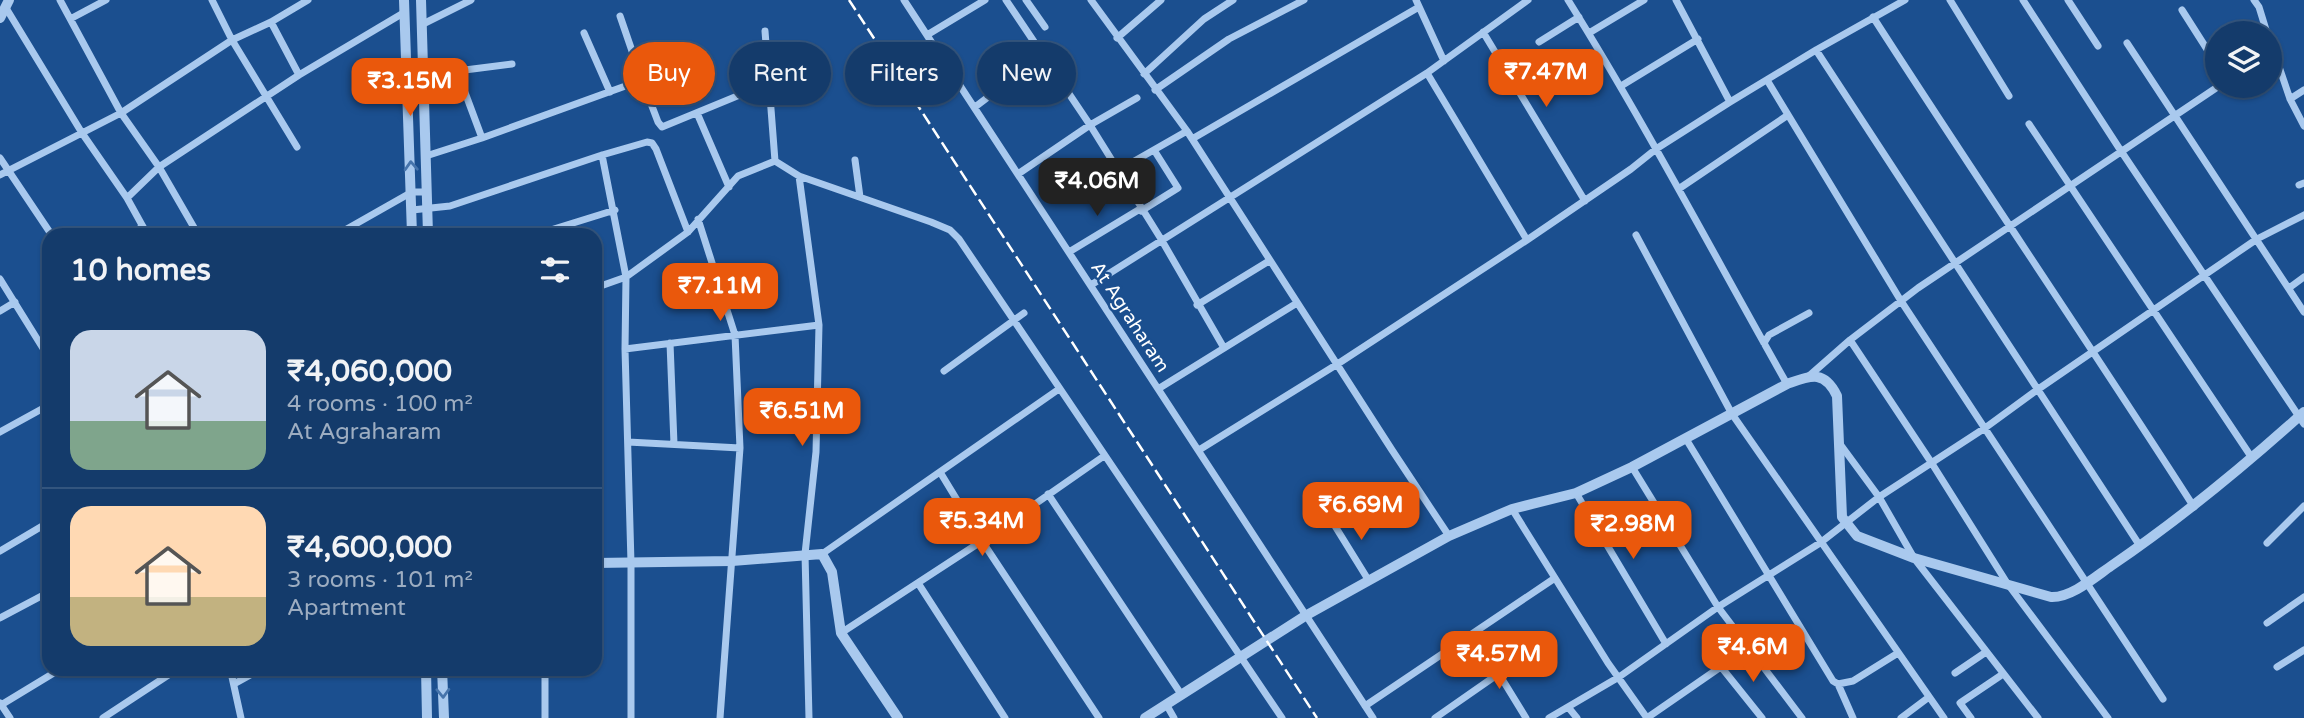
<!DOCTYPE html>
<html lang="en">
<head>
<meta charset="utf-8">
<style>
  body { margin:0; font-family:"Varela Round",sans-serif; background:#1d4271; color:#f1f3f6; height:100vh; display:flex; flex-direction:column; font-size:26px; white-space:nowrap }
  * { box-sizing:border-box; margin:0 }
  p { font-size:23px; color:#9dadc1 }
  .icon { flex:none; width:38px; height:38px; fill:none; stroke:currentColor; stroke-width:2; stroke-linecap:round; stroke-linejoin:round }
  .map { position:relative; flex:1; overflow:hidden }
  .side { position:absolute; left:42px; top:228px; width:560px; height:448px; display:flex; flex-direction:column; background:#143b6b; border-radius:21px; box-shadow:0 2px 5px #0004,0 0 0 2px #33557e }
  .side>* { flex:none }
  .top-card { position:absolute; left:623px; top:42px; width:665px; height:63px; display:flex; gap:14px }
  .fabs { position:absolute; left:2205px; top:21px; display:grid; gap:14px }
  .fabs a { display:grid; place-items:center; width:77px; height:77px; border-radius:50%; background:#143b6b; box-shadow:0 2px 5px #0004,0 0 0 2px #33557e; font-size:35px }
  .price { position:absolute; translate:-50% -60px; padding:0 16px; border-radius:14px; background:#ea580c; color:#fff; font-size:23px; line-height:46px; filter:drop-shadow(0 2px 4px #0008) }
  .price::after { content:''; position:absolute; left:50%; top:42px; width:21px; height:16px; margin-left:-10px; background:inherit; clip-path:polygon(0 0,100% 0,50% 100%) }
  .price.selected { background:#222; color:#fff }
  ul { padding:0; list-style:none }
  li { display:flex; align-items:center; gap:21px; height:175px; padding:0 28px }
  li+li { border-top:2px solid #33557e }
  li span { display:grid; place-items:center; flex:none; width:196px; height:140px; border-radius:21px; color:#555 }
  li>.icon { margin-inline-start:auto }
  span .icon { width:84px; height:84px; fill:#fffc; stroke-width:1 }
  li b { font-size:30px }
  h2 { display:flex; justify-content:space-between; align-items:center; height:84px; padding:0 28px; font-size:30px }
  .pill { padding:0 24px; border-radius:32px; background:#143b6b; box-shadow:0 2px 5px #0004,0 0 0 2px #33557e; font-size:24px; line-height:63px }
  .pill.selected { background:#ea580c; color:#fff }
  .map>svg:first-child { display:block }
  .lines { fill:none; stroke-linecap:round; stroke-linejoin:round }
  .minor { stroke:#a9c9ee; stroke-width:7 }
  .tertiary { stroke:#a9c9ee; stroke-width:10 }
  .rail { stroke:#fff; stroke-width:2.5; stroke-dasharray:12 5; stroke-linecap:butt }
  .oneway { stroke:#4674ac }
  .labels { text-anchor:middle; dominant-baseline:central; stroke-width:5; stroke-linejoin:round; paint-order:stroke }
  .street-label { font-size:19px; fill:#fff; stroke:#1b4f8f }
</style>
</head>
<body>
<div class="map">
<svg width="2304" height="718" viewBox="0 0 2304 718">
  <rect width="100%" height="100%" fill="#1b4f8f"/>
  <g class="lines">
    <path class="minor" d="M60 0 121 113 159 167 196 231
      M212 0 232 40 297 147
      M904 0 1373 718
      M1006 0 1090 125 1161 239 1224 348
      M1026 0 1045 27
      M1091 0 1187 131 1392 450 1449 536
      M1416 0 1444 61
      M1568 0C1646 125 1714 255 1787 384
      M1676 0 1730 102
      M1950 0 2009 96
      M2023 0 2121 151 2304 424
      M2068 0 2098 46
      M2254 0 2259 7 2267 33
      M6 8 82 133 127 198 147 234
      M2182 10 2217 65
      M620 16 642 80
      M1873 17C1979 182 2089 343 2194 507
      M72 18 106 0
      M271 22 299 75
      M423 24 471 0
      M765 31 775 161 799 176 931 222 950 230 959 239 1282 718
      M1483 32 1585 201
      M584 33 610 92
      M1589 33 1644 0
      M927 35 985 0
      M1117 38 1161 0
      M2270 40 2290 99 2304 126
      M1539 42 1579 17
      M2127 43 2304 312
      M1816 50 2140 546
      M1427 73 1527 240
      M1144 74 1204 19 1233 0
      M1767 80 1901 301 2163 699
      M1621 86 1698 39
      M1155 90 1229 39 1304 0
      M2290 99 2304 90
      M975 107 1042 56
      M697 113 729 187
      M2029 124 2252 458
      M482 138 457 71 512 64
      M1192 139 1419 7
      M602 155 626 277 625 349 631 563V718
      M426 156 482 138 642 80 658 122 662 127 769 83
      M0 158 51 234
      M855 160 860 197
      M1117 171 1187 131
      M1018 174 1090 125 1137 98
      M0 175 121 113 232 40 271 22 308 0
      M799 176 819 325 816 452 805 554 809 718
      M2299 185 2304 183
      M1680 188 1788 115
      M127 198 159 167 299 75 405 12
      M412 210 450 206 602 155 647 142 652 143 656 149 688 232
      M1141 211 1178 188 1154 150
      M698 219 735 335 740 448 720 718
      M541 233 615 210
      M129 234 143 227
      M338 234 412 192H427
      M1636 235 1732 414 1944 718
      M1069 252 1140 209
      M0 279 49 358
      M1091 285 1427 73 1528 0
      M595 288 626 277 688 232 738 176 775 161
      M2289 288 2304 277
      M1197 305 1269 261
      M0 311 15 302
      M1850 340 1931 462 2007 583 2108 718
      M670 343 674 444
      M1764 343 1769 335 1809 313
      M625 349 819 325
      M944 371 1024 313
      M1809 376 1850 340 1918 288 2219 86
      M1158 389 1297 303
      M0 432 49 405
      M1686 439 1833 681 1838 684 1853 718
      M628 442 740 448
      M1840 444 1879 497 1914 558 2038 718
      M1199 450 1336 365 1527 240 1631 169 1656 149 1730 102 1816 50 1905 0
      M1632 467 1718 607 1802 718
      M940 472 982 541 1099 718
      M1576 493 1666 644
      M1048 494 1181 694
      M1512 509 1608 663 1647 718
      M1330 518 1369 581
      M2267 543 2304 506
      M0 551 49 522
      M822 554 1059 389
      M918 583 1005 718
      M0 618 49 592
      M2267 623 2304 597
      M841 633 982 541 1104 456
      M2277 667 2304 650
      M230 668 241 718
      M545 668V718
      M1722 668 1762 718
      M1955 673 1986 652
      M1499 674 1526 718
      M234 684 263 668
      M1838 684 1853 681 1898 653
      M0 703 10 718
      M1166 704 1174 718
      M1 705 62 668
      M1365 706 1555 578
      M1568 707 1577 718
      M103 718 179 668
      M1435 718 1547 640
      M1549 718 1619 677 1718 607 1820 543 1879 497 1985 428 2037 390 2257 239 2304 215
      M1647 718 1748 648
      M1901 718 1929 697
      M1971 718 1960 703 2003 674"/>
    <path class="tertiary" d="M404 0 412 234
      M421 0 428 234
      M0 18 9 0
      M595 563 732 561 822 554 832 572 841 633 898 718
      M426 668 427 718
      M442 668 444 718
      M1145 718 1305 616 1449 536 1512 509 1576 493 1632 467 1787 384C1810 376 1824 369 1837 396L1842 517 1857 536 1914 558 2051 597C2071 598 2095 577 2111 566 2180 519 2243 467 2304 412"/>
    <path class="rail" d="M849 0 1317 718"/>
  </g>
  <defs><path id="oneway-chevron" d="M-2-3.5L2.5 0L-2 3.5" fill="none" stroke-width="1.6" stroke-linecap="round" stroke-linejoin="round" transform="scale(1.75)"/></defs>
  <g class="oneway">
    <use href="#oneway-chevron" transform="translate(411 166) rotate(-93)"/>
    <use href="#oneway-chevron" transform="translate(443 693) rotate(88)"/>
  </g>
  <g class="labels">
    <g class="street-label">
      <text transform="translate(1130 317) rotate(57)">At Agraharam</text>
    </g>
  </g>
</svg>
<div class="fabs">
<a><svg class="icon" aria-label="layers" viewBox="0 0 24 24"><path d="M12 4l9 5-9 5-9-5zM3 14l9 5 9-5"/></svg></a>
</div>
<b class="price" style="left:1546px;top:109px">₹7.47M</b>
<b class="price" style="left:410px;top:118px">₹3.15M</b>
<b class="price selected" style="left:1097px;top:218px">₹4.06M</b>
<b class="price" style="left:720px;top:323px">₹7.11M</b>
<b class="price" style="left:802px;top:448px">₹6.51M</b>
<b class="price" style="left:1361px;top:542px">₹6.69M</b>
<b class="price" style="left:982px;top:558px">₹5.34M</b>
<b class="price" style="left:1633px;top:561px">₹2.98M</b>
<b class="price" style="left:1753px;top:684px">₹4.6M</b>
<b class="price" style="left:1499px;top:691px">₹4.57M</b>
<div class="top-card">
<a class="pill selected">Buy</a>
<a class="pill">Rent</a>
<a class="pill">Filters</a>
<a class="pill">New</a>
</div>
<section class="side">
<h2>10 homes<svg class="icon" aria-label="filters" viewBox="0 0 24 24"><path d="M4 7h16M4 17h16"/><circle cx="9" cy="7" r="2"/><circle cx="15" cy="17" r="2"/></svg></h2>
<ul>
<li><span style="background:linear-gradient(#c9d6e8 65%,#7fa58c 0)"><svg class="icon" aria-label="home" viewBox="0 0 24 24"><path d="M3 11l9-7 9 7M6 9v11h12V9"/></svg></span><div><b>₹4,060,000</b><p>4 rooms · 100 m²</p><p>At Agraharam</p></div></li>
<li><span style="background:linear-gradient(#ffd9b3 65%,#c2b280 0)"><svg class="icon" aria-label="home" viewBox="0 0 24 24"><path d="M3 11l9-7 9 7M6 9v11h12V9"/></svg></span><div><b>₹4,600,000</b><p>3 rooms · 101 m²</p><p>Apartment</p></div></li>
</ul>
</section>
</div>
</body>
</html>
